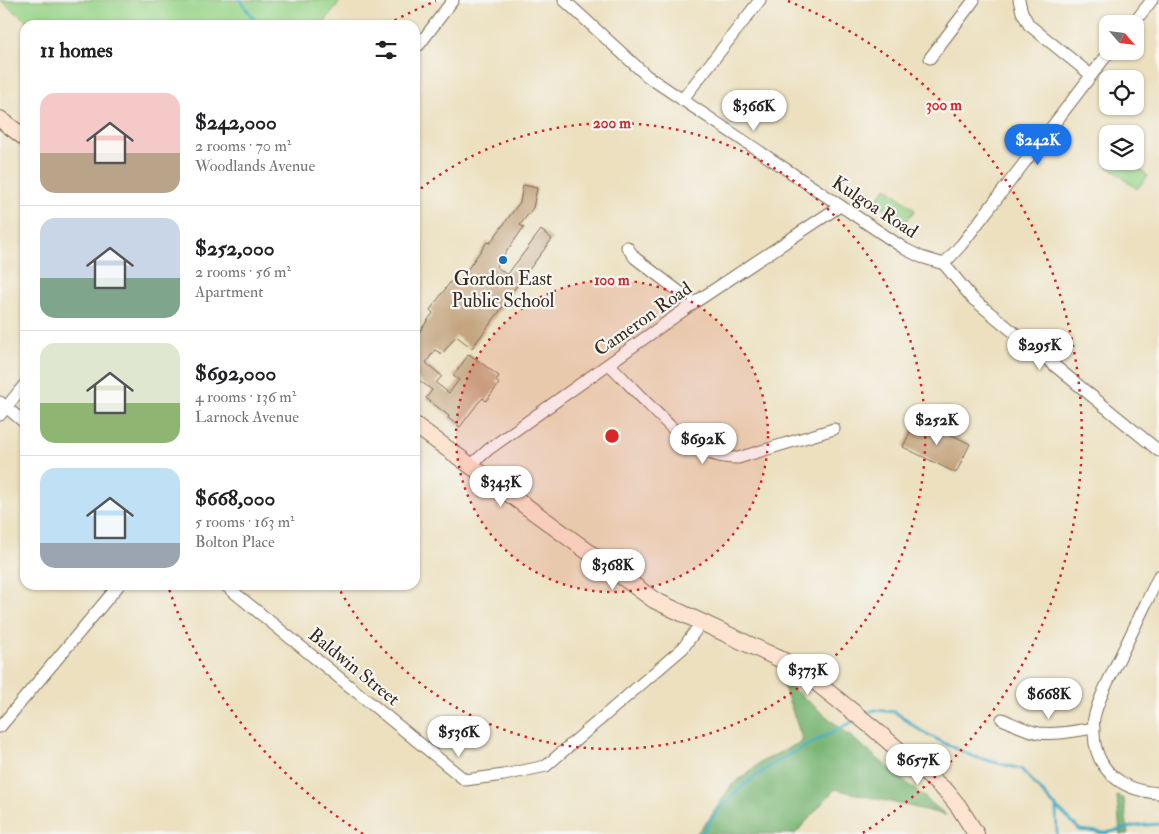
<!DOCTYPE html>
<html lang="en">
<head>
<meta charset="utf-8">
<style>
  body { margin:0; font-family:"IM FELL Double Pica",serif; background:#f2f2f2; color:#202124; height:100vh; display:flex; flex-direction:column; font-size:19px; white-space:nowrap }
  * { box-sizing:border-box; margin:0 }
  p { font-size:16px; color:#757577 }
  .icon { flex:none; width:28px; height:28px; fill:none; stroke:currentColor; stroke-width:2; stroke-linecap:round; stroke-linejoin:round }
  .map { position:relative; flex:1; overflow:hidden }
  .drawer { position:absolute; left:20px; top:20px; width:400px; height:570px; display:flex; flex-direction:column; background:#fff; border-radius:15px; box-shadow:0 1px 4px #0004 }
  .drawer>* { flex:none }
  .needle { width:32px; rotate:118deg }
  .fabs { position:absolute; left:1099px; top:15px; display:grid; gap:10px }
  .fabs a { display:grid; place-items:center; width:45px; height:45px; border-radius:10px; background:#fff; box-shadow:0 1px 4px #0004; font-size:25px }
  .price { position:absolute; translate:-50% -42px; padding:0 11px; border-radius:18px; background:#fff; color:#222; font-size:16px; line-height:32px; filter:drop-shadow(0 1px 2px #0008) }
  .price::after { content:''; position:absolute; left:50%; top:30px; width:15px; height:11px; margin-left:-8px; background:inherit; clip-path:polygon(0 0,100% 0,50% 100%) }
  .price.active { background:#1a73e8; color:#fff }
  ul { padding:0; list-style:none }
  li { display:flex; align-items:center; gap:15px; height:125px; padding:0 20px }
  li+li { border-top:1px solid #e0e0e0 }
  li span { display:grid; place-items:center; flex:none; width:140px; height:100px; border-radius:15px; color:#555 }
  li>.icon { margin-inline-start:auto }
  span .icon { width:60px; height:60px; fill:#fffc; stroke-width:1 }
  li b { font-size:21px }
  h2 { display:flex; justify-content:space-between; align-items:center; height:60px; padding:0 20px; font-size:21px }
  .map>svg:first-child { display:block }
  .green { fill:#98d488; stroke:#6a7f53 }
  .forest { fill:#7ab674; stroke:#5a7049 }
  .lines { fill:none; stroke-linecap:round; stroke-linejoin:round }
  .stream { stroke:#43a9c3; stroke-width:3 }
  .building { fill:#c4a57f }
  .street-casing { stroke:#796a56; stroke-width:13 }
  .secondary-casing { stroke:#796a56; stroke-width:18 }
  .street { stroke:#fff; stroke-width:11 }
  .secondary { stroke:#fde4d1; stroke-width:16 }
  .ring { fill:none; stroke:#d62828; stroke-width:2.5; stroke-dasharray:2.5 5 }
  .poi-dot { fill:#1f6fb2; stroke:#f6f6f2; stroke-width:2 }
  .labels { text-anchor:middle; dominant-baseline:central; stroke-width:4.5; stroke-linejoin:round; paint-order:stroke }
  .street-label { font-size:19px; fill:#3b2a1e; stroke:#f6f6f2 }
  .poi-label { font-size:19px; fill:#3b2a1e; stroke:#f6f6f2 }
  .centre { fill:#d62828; stroke:#f6f6f2; stroke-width:2.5 }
  .ring-label { font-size:15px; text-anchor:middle; font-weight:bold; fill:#d62828; stroke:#f6f6f2; stroke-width:4.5; stroke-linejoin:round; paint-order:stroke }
</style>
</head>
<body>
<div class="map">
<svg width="1159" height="834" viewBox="0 0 1159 834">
  <rect width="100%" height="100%" fill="#f6f6f2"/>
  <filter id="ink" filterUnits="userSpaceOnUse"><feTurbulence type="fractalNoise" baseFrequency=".02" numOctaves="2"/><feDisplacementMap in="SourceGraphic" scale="10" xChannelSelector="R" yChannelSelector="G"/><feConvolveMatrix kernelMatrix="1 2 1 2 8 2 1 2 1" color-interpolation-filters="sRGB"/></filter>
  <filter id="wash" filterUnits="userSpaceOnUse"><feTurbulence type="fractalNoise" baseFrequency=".0096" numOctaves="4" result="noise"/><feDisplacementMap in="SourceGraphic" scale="20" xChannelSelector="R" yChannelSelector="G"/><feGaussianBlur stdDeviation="1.12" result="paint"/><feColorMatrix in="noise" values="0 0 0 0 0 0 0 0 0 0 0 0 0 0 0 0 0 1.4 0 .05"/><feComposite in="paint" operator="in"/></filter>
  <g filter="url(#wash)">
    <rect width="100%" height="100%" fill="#ece0bf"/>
    <path class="green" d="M0 0H341L322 25H32Z
      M1112 161H1129L1148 176 1137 189 1108 166Z
      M886 187 915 210 904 223 876 201Z"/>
    <path class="forest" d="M781 679 946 815 835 789 795 834H696L709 819 731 786 761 762 803 741Z
      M1117 796 1124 799 1128 834H1120Z"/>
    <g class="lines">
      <path class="stream" d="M240 0 258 25
        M866 714 874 710 895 712 921 731 948 745 975 757 1021 769 1053 804 1080 830 1106 833 1135 826 1159 824
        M1056 807 1057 834
        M701 834C708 825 714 815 722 806 757 767 809 745 854 721"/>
    </g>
    <g id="blocks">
      <path class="building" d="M523 185 537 188 533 208 520 225 524 227 496 266 507 275 541 230 552 239 504 303 505 304 472 348 456 336 442 354 435 350 426 363 442 376 436 383 449 393 459 380 453 376 469 354 499 376 496 381 499 384 486 401 483 398 478 403 460 427 448 418 449 416 426 398 432 390 415 377V338L433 313 430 310 454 277 459 281 487 242 490 243 520 202Z
        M915 422 933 428 934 426 970 444 956 473 903 447Z"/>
    </g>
  </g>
  <g filter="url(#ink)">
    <use href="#blocks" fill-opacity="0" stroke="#796a56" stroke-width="1"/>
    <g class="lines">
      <g class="street-casing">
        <path id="street" d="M564 0 647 76 905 249 921 257 944 264 973 299 1159 451
          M1019 0 1022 12 1029 25 1091 75
          M1133 24 1152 0
          M419 45 453 0
          M930 58 974 0
          M682 100 760 0
          M627 247 635 258 694 303
          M944 264 962 244 1110 51
          M609 364C623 378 636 392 650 406 675 432 700 459 738 458L834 429
          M0 402 25 423
          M0 415 25 384
          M470 466 489 449 694 303 840 206
          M1159 576C1145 605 1131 635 1116 665 1108 682 1098 699 1094 718 1093 723 1094 728 1094 733 1095 771 1123 791 1159 793
          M225 585 465 780 504 775 546 766 683 648 701 623
          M1002 719C1014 724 1026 731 1039 733 1057 735 1076 731 1094 728
          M0 727 119 585"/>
      </g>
      <g class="secondary-casing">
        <path id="secondary" d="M0 119 25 138
          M415 425 654 600 784 661 813 680 872 727 947 792 959 807 976 834"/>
      </g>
      <use href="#street" class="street"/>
      <use href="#secondary" class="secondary"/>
    </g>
  </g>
  <circle cx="612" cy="436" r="156" fill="#d62828" fill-opacity=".12"/>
  <g class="ring">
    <circle cx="612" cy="436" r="156"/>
    <path d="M415 193A313 313 0 1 1 337 585"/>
    <path d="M363 834A469 469 0 0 1 169 589M388 24A469 469 0 0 1 436 1M788 1A469 469 0 0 1 861 834"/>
  </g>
  <circle class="poi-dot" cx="503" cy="260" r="5"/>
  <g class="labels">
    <g class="street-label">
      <text transform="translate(875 207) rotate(33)">Kulgoa Road</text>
      <text transform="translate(643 319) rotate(-35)">Cameron Road</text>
      <text transform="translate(354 667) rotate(39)">Baldwin Street</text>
    </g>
    <g class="poi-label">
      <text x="503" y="279">Gordon East<tspan x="503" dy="22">Public School</tspan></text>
    </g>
  </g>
  <circle cx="612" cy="436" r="8" class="centre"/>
  <g class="ring-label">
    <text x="944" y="110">300 m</text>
    <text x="612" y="128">200 m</text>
    <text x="612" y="285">100 m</text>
  </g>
</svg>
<div class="fabs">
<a><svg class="needle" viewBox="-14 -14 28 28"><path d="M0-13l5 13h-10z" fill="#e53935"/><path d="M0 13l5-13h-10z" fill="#757577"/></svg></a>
<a><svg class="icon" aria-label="locate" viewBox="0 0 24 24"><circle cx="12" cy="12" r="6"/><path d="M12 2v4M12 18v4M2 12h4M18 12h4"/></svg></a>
<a><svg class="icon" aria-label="layers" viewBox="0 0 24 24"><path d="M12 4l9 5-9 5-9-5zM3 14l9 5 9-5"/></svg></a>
</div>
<b class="price" style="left:754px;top:132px">$366K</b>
<b class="price active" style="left:1038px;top:166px">$242K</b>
<b class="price" style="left:1040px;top:371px">$295K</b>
<b class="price" style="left:937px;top:446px">$252K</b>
<b class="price" style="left:703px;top:465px">$692K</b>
<b class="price" style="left:501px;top:508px">$343K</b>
<b class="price" style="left:613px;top:591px">$368K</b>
<b class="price" style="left:808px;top:696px">$373K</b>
<b class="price" style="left:1049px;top:720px">$668K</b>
<b class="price" style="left:459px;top:758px">$536K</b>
<b class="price" style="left:918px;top:786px">$657K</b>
<section class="drawer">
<h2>11 homes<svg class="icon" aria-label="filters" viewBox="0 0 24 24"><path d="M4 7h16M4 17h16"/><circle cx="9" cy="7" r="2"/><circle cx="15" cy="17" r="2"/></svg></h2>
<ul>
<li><span style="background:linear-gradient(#f6c9c9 60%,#b9a48a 0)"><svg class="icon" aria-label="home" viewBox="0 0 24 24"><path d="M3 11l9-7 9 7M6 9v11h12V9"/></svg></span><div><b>$242,000</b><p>2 rooms · 70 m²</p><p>Woodlands Avenue</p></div></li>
<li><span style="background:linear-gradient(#c9d6e8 60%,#7fa58c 0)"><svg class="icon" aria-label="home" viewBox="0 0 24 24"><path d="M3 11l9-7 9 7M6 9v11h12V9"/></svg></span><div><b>$252,000</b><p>2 rooms · 56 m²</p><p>Apartment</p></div></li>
<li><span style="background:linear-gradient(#dfe7d0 60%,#8fb573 0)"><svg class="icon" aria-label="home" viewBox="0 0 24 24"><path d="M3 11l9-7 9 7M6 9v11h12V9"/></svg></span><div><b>$692,000</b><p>4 rooms · 136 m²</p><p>Larnock Avenue</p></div></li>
<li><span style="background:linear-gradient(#bfe0f5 75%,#9aa5b1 0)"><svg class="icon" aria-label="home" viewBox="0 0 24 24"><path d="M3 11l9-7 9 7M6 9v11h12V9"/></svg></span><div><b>$668,000</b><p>5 rooms · 163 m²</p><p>Bolton Place</p></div></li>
</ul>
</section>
</div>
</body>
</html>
